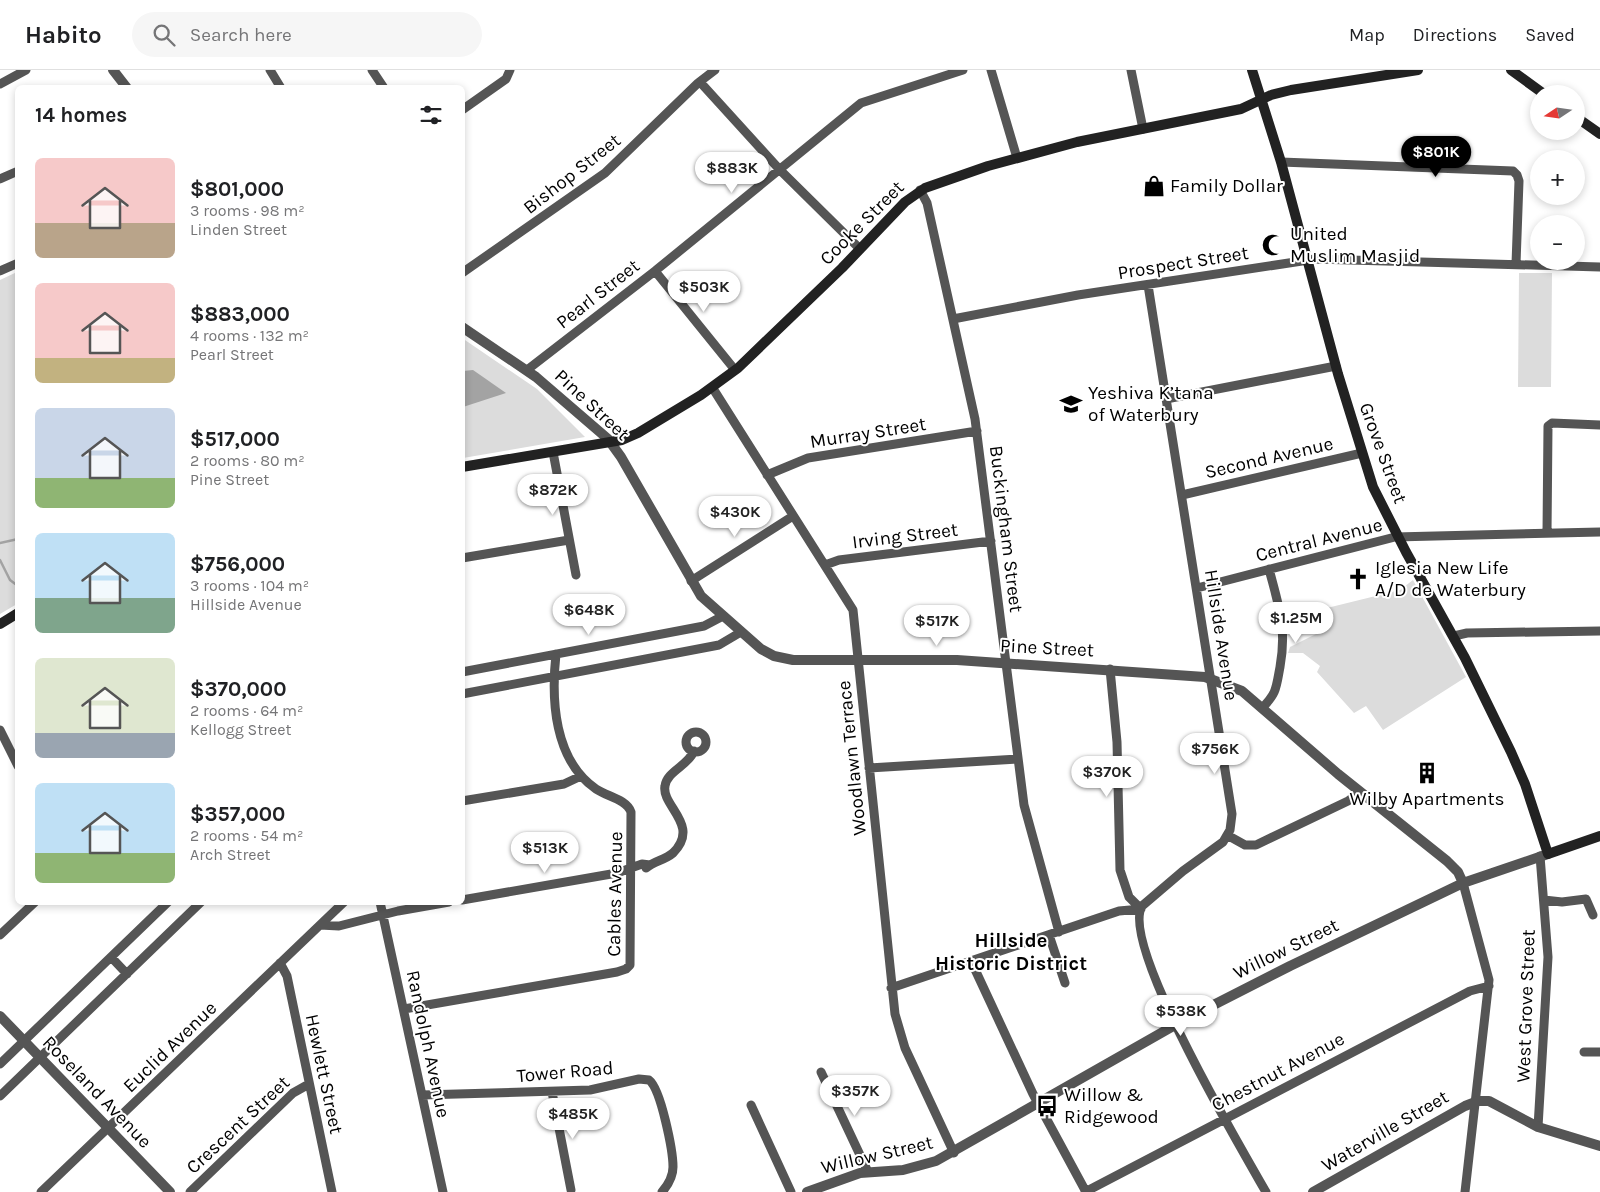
<!DOCTYPE html>
<html lang="en">
<head>
<meta charset="utf-8">
<style>
  body { margin:0; font-family:Karla,sans-serif; background:#f6f6f6; color:#202124; height:100vh; display:flex; flex-direction:column; font-size:19px; white-space:nowrap }
  * { box-sizing:border-box; margin:0 }
  p { font-size:16px; color:#757577 }
  .icon { flex:none; width:28px; height:28px; fill:none; stroke:currentColor; stroke-width:2; stroke-linecap:round; stroke-linejoin:round }
  .map { position:relative; flex:1; overflow:hidden }
  .details { position:absolute; left:15px; top:15px; width:450px; height:820px; display:flex; flex-direction:column; background:#fff; border-radius:8px; box-shadow:0 2px 8px #0003 }
  .details>* { flex:none }
  .needle { width:32px; rotate:257deg }
  .tools { position:absolute; left:1530px; top:15px; display:grid; gap:10px }
  .tools a { display:grid; place-items:center; width:55px; height:55px; border-radius:50%; background:#fff; box-shadow:0 2px 8px #0003; font-size:25px }
  .price { position:absolute; translate:-50% -42px; padding:0 11px; border-radius:18px; background:#fff; color:#222; font-size:16px; line-height:32px; filter:drop-shadow(0 1px 2px #0008) }
  .price::after { content:''; position:absolute; left:50%; top:30px; width:15px; height:11px; margin-left:-8px; background:inherit; clip-path:polygon(0 0,100% 0,50% 100%) }
  .price.current { background:#000; color:#fff }
  ul { padding:0; list-style:none }
  li { display:flex; align-items:center; gap:15px; height:125px; padding:0 20px }
  li span { display:grid; place-items:center; flex:none; width:140px; height:100px; border-radius:8px; color:#555 }
  li>.icon { margin-inline-start:auto }
  span .icon { width:60px; height:60px; fill:#fffc; stroke-width:1 }
  li b { font-size:21px }
  h2 { display:flex; justify-content:space-between; align-items:center; height:60px; padding:0 20px; font-size:21px }
  header { display:flex; align-items:center; gap:30px; box-sizing:border-box; height:70px; padding:0 25px; background:#fff; border-bottom:1px solid #e0e0e0 }
  header strong { font-size:24px }
  nav { display:flex; gap:28px; margin-inline-start:auto; font-size:18px }
  .search { width:350px; height:45px; background:#f6f6f6; display:flex; align-items:center; gap:12px; box-sizing:border-box; padding:0 18px; border-radius:28px; color:#757577; font-size:19px }
  .map>svg:first-child { display:block }
  .green { fill:#dcdcdc }
  .water { fill:#a3a3a3 }
  .lines { fill:none; stroke-linecap:round; stroke-linejoin:round }
  .stream { stroke:#a3a3a3; stroke-width:2.5 }
  .minor { stroke:#555; stroke-width:9 }
  .tertiary { stroke:#555; stroke-width:10 }
  .secondary { stroke:#222; stroke-width:10 }
  .labels { text-anchor:middle; dominant-baseline:central; stroke-width:4; stroke-linejoin:round; paint-order:stroke }
  .street-label { font-size:19px; fill:#000; stroke:#fff }
  .poi-label { font-size:19px; fill:#000; stroke:#fff; text-anchor:start }
  .neighbourhood-label { font-size:20px; font-weight:bold; fill:#000; stroke:#fff }
</style>
</head>
<body>
<header>
<strong>Habito</strong>
<div class="search"><svg class="icon" aria-label="search" viewBox="0 0 24 24"><circle cx="10" cy="10" r="6"/><path d="M15 15l6 6"/></svg>Search here</div>
<nav><a>Map</a><a>Directions</a><a>Saved</a></nav>
</header>
<div class="map">
<svg width="1600" height="1122" viewBox="0 0 1600 1122">
  <rect width="100%" height="100%" fill="#fff"/>
  <path class="green" d="M17 202V534L0 544V210Z
    M1519 203H1552L1551 317H1518Z
    M462 268 537 319 585 367 463 388Z
    M1413 510 1466 607 1383 660 1366 636 1354 643 1317 602 1320 596 1303 583H1288L1290 577 1332 556 1327 538 1400 520Z"/>
  <path class="water" d="M473 300 506 323 463 337V301Z"/>
  <g class="lines">
    <path class="stream" d="M0 473 18 469
      M0 490 10 510 18 516"/>
    <path class="minor" d="M270 0 281 18
      M372 0 384 18
      M991 0 1017 88
      M1131 0 1143 59
      M700 12 780 100 860 179
      M0 14 26 0
      M462 40 506 9 510 0
      M1281 92 1513 101 1517 105 1519 111 1516 194
      M0 109 18 101
      M920 120 927 133 975 349 1024 735 1059 862
      M0 201 18 193
      M655 201 735 300
      M462 203 605 103 698 13 715 0
      M1148 215 1232 744 1230 760 1223 772 1183 801 1142 836C1120 874 1242 1080 1266 1122
      M953 249 1078 225 1315 189 1600 197
      M527 300 655 201 861 33 963 0
      M712 317 853 540 895 944 905 978 954 1083
      M1166 329 1336 296
      M553 382 576 505
      M767 405 808 388 977 361
      M1182 425 1362 383
      M1547 463 1548 356 1552 353 1600 355
      M462 488 569 470
      M825 495 839 490 991 471
      M691 511 793 446
      M1197 518 1395 467 1600 462
      M1454 566 1467 563 1600 561
      M1110 599 1117 672 1120 800 1129 827 1141 839
      M462 602 704 556 723 546
      M462 624 719 575 741 562
      M1262 638C1277 623 1276 618 1280 597 1287 558 1279 537 1269 499
      M0 660 18 696
      M686 672a10 10 0 1 1 20 0a10 10 0 1 1-20 0Z
      M869 698 1018 689
      M462 731 564 714 581 706
      M1227 765 1245 775H1256L1348 731 1360 722
      M646 798C654 791 665 790 673 783 701 755 661 736 665 716 667 701 688 696 694 681
      M1463 813 1489 910 1465 1122
      M462 830 617 803 642 794 650 795
      M1544 830 1562 832 1586 829 1593 845
      M380 832 443 1122
      M320 855 339 856 398 841 449 832
      M0 865 35 832
      M1049 865 1065 913
      M111 887 127 904
      M280 893 287 906 332 1122
      M972 893 1033 1024 1086 1122
      M891 918 1119 841 1141 839
      M404 939 617 902 626 899 630 895 631 742C626 729 608 727 596 719 554 690 551 630 556 584
      M1584 982H1600
      M0 994 168 832
      M821 1002 868 1102
      M552 1022 571 1120
      M422 1025 590 1020 639 1009 649 1010C661 1019 673 1081 673 1097 673 1107 668 1115 662 1122
      M0 1026 201 832
      M751 1035 791 1122
      M1538 1057 1548 887 1540 786
      M41 1122 344 832
      M190 1122 293 1023 309 1014
      M1085 1122 1470 921 1489 916"/>
    <path class="tertiary" d="M113 0 127 18
      M462 257 536 307 608 369 621 387 701 526 761 579 774 586 793 590H957L1205 607 1242 621 1338 704 1447 791 1458 802 1463 813
      M0 946 170 1122
      M807 1122 860 1103 903 1100 936 1091 1184 950 1290 896 1463 813 1548 784
      M1313 1122 1465 1036 1478 1031H1489L1538 1057 1600 1076"/>
    <path class="secondary" d="M1252 0 1281 92 1338 304 1373 417 1406 482 1465 588 1511 682 1525 714 1548 784 1600 766
      M1511 0 1544 24
      M1576 47 1600 64
      M462 397 622 370 638 363 701 325 738 298 842 198 905 132 925 118 988 96 1077 72 1241 39 1271 25 1291 20 1418 0
      M0 554 18 543"/>
  </g>
  <defs>
    <g id="shop-bare" transform="scale(1.725)"><path d="M-5-2.5h2.3a2.7 3.5 0 0 1 5.4 0H5L5.5 6h-11ZM-1.5-2.5h3a1.5 2.3 0 0 0-3 0Z" fill="#000" stroke="#fff" stroke-width="2.5" paint-order="stroke"/></g>
    <g id="mosque-bare" transform="scale(1.725)"><path d="M3.5-4.9A6 6 0 1 0 3.5 4.9A5 5 0 1 1 3.5-4.9Z" fill="#000" stroke="#fff" stroke-width="2.5" paint-order="stroke"/></g>
    <g id="school-bare" transform="scale(1.725)"><path d="M0-5L7-2L0 1L-7-2ZM-4 1L0 2.5L4 1V4Q0 6-4 4Z" fill="#000" stroke="#fff" stroke-width="2.5" paint-order="stroke"/></g>
    <g id="church-bare" transform="scale(1.725)"><path d="M-1.2-6h2.4v3.5h3.3v2.4h-3.3V6h-2.4V-.1h-3.3v-2.4h3.3Z" fill="#000" stroke="#fff" stroke-width="2.5" paint-order="stroke"/></g>
    <g id="building-bare" transform="scale(1.725)"><path d="M-4-6H4V6H1V3H-1V6H-4ZM-2.5-4.3h1.7v1.8h-1.7ZM.8-4.3h1.7v1.8H.8ZM-2.5-1h1.7V.8h-1.7ZM.8-1h1.7V.8H.8Z" fill="#000" stroke="#fff" stroke-width="2.5" paint-order="stroke"/></g>
    <g id="bus-bare" transform="scale(1.725)"><path d="M-5-6H5V4H4V6H2V4H-2V6H-4V4H-5ZM-3.5-4V0h7V-4ZM-3.5 1.2v1.5H-2V1.2ZM2 1.2v1.5H3.5V1.2Z" fill="#000" stroke="#fff" stroke-width="2.5" paint-order="stroke"/></g>
  </defs>
  <g fill-rule="evenodd">
    <use href="#shop-bare" x="1154" y="116"/>
    <use href="#mosque-bare" x="1273" y="175"/>
    <use href="#school-bare" x="1071" y="334"/>
    <use href="#church-bare" x="1358" y="509"/>
    <use href="#building-bare" x="1427" y="703"/>
    <use href="#bus-bare" x="1047" y="1036"/>
  </g>
  <g class="labels">
    <g class="street-label">
      <text transform="translate(572 104) rotate(-38)">Bishop Street</text>
      <text transform="translate(862 153) rotate(-45)">Cooke Street</text>
      <text transform="translate(1183 193) rotate(-9)">Prospect Street</text>
      <text transform="translate(598 224) rotate(-38)">Pearl Street</text>
      <text transform="translate(592 335) rotate(43)">Pine Street</text>
      <text transform="translate(868 363) rotate(-9)">Murray Street</text>
      <text transform="translate(1383 383) rotate(70)">Grove Street</text>
      <text transform="translate(1269 388) rotate(-13)">Second Avenue</text>
      <text transform="translate(1006 459) rotate(83)">Buckingham Street</text>
      <text transform="translate(905 466) rotate(-7)">Irving Street</text>
      <text transform="translate(1319 470) rotate(-14)">Central Avenue</text>
      <text transform="translate(1221 565) rotate(81)">Hillside Avenue</text>
      <text transform="translate(1047 578) rotate(3)">Pine Street</text>
      <text transform="translate(852 688) rotate(-96)">Woodlawn Terrace</text>
      <text transform="translate(615 824) rotate(-89)">Cables Avenue</text>
      <text transform="translate(1286 879) rotate(-26)">Willow Street</text>
      <text transform="translate(1526 936) rotate(-88)">West Grove Street</text>
      <text transform="translate(428 974) rotate(78)">Randolph Avenue</text>
      <text transform="translate(170 977) rotate(-44)">Euclid Avenue</text>
      <text transform="translate(565 1002) rotate(-5)">Tower Road</text>
      <text transform="translate(1278 1002) rotate(-28)">Chestnut Avenue</text>
      <text transform="translate(324 1004) rotate(78)">Hewlett Street</text>
      <text transform="translate(97 1022) rotate(46)">Roseland Avenue</text>
      <text transform="translate(238 1055) rotate(-43)">Crescent Street</text>
      <text transform="translate(1385 1061) rotate(-30)">Waterville Street</text>
      <text transform="translate(877 1085) rotate(-13)">Willow Street</text>
    </g>
    <g class="poi-label">
      <text x="1170" y="116">Family Dollar</text>
      <text x="1290" y="164">United<tspan x="1290" dy="22">Muslim Masjid</tspan></text>
      <text x="1088" y="323">Yeshiva K’tana<tspan x="1088" dy="22">of Waterbury</tspan></text>
      <text x="1375" y="498">Iglesia New Life<tspan x="1375" dy="22">A/D de Waterbury</tspan></text>
      <text x="1427" y="729" text-anchor="middle">Wilby Apartments</text>
      <text x="1064" y="1025">Willow &amp;<tspan x="1064" dy="22">Ridgewood</tspan></text>
    </g>
    <g class="neighbourhood-label">
      <text x="1011" y="870">Hillside<tspan x="1011" dy="23">Historic District</tspan></text>
    </g>
  </g>
</svg>
<div class="tools">
<a><svg class="needle" viewBox="-14 -14 28 28"><path d="M0-13l5 13h-10z" fill="#e53935"/><path d="M0 13l5-13h-10z" fill="#757577"/></svg></a>
<a>+</a>
<a>−</a>
</div>
<b class="price current" style="left:1436px;top:108px">$801K</b>
<b class="price" style="left:732px;top:124px">$883K</b>
<b class="price" style="left:704px;top:243px">$503K</b>
<b class="price" style="left:553px;top:446px">$872K</b>
<b class="price" style="left:735px;top:468px">$430K</b>
<b class="price" style="left:589px;top:566px">$648K</b>
<b class="price" style="left:1296px;top:574px">$1.25M</b>
<b class="price" style="left:937px;top:577px">$517K</b>
<b class="price" style="left:1215px;top:705px">$756K</b>
<b class="price" style="left:1107px;top:728px">$370K</b>
<b class="price" style="left:545px;top:804px">$513K</b>
<b class="price" style="left:1181px;top:967px">$538K</b>
<b class="price" style="left:855px;top:1047px">$357K</b>
<b class="price" style="left:573px;top:1070px">$485K</b>
<section class="details">
<h2>14 homes<svg class="icon" aria-label="filters" viewBox="0 0 24 24"><path d="M4 7h16M4 17h16"/><circle cx="9" cy="7" r="2"/><circle cx="15" cy="17" r="2"/></svg></h2>
<ul>
<li><span style="background:linear-gradient(#f6c9c9 65%,#b9a48a 0)"><svg class="icon" aria-label="home" viewBox="0 0 24 24"><path d="M3 11l9-7 9 7M6 9v11h12V9"/></svg></span><div><b>$801,000</b><p>3 rooms · 98 m²</p><p>Linden Street</p></div></li>
<li><span style="background:linear-gradient(#f6c9c9 75%,#c2b280 0)"><svg class="icon" aria-label="home" viewBox="0 0 24 24"><path d="M3 11l9-7 9 7M6 9v11h12V9"/></svg></span><div><b>$883,000</b><p>4 rooms · 132 m²</p><p>Pearl Street</p></div></li>
<li><span style="background:linear-gradient(#c9d6e8 70%,#8fb573 0)"><svg class="icon" aria-label="home" viewBox="0 0 24 24"><path d="M3 11l9-7 9 7M6 9v11h12V9"/></svg></span><div><b>$517,000</b><p>2 rooms · 80 m²</p><p>Pine Street</p></div></li>
<li><span style="background:linear-gradient(#bfe0f5 65%,#7fa58c 0)"><svg class="icon" aria-label="home" viewBox="0 0 24 24"><path d="M3 11l9-7 9 7M6 9v11h12V9"/></svg></span><div><b>$756,000</b><p>3 rooms · 104 m²</p><p>Hillside Avenue</p></div></li>
<li><span style="background:linear-gradient(#dfe7d0 75%,#9aa5b1 0)"><svg class="icon" aria-label="home" viewBox="0 0 24 24"><path d="M3 11l9-7 9 7M6 9v11h12V9"/></svg></span><div><b>$370,000</b><p>2 rooms · 64 m²</p><p>Kellogg Street</p></div></li>
<li><span style="background:linear-gradient(#bfe0f5 70%,#8fb573 0)"><svg class="icon" aria-label="home" viewBox="0 0 24 24"><path d="M3 11l9-7 9 7M6 9v11h12V9"/></svg></span><div><b>$357,000</b><p>2 rooms · 54 m²</p><p>Arch Street</p></div></li>
</ul>
</section>
</div>
</body>
</html>
